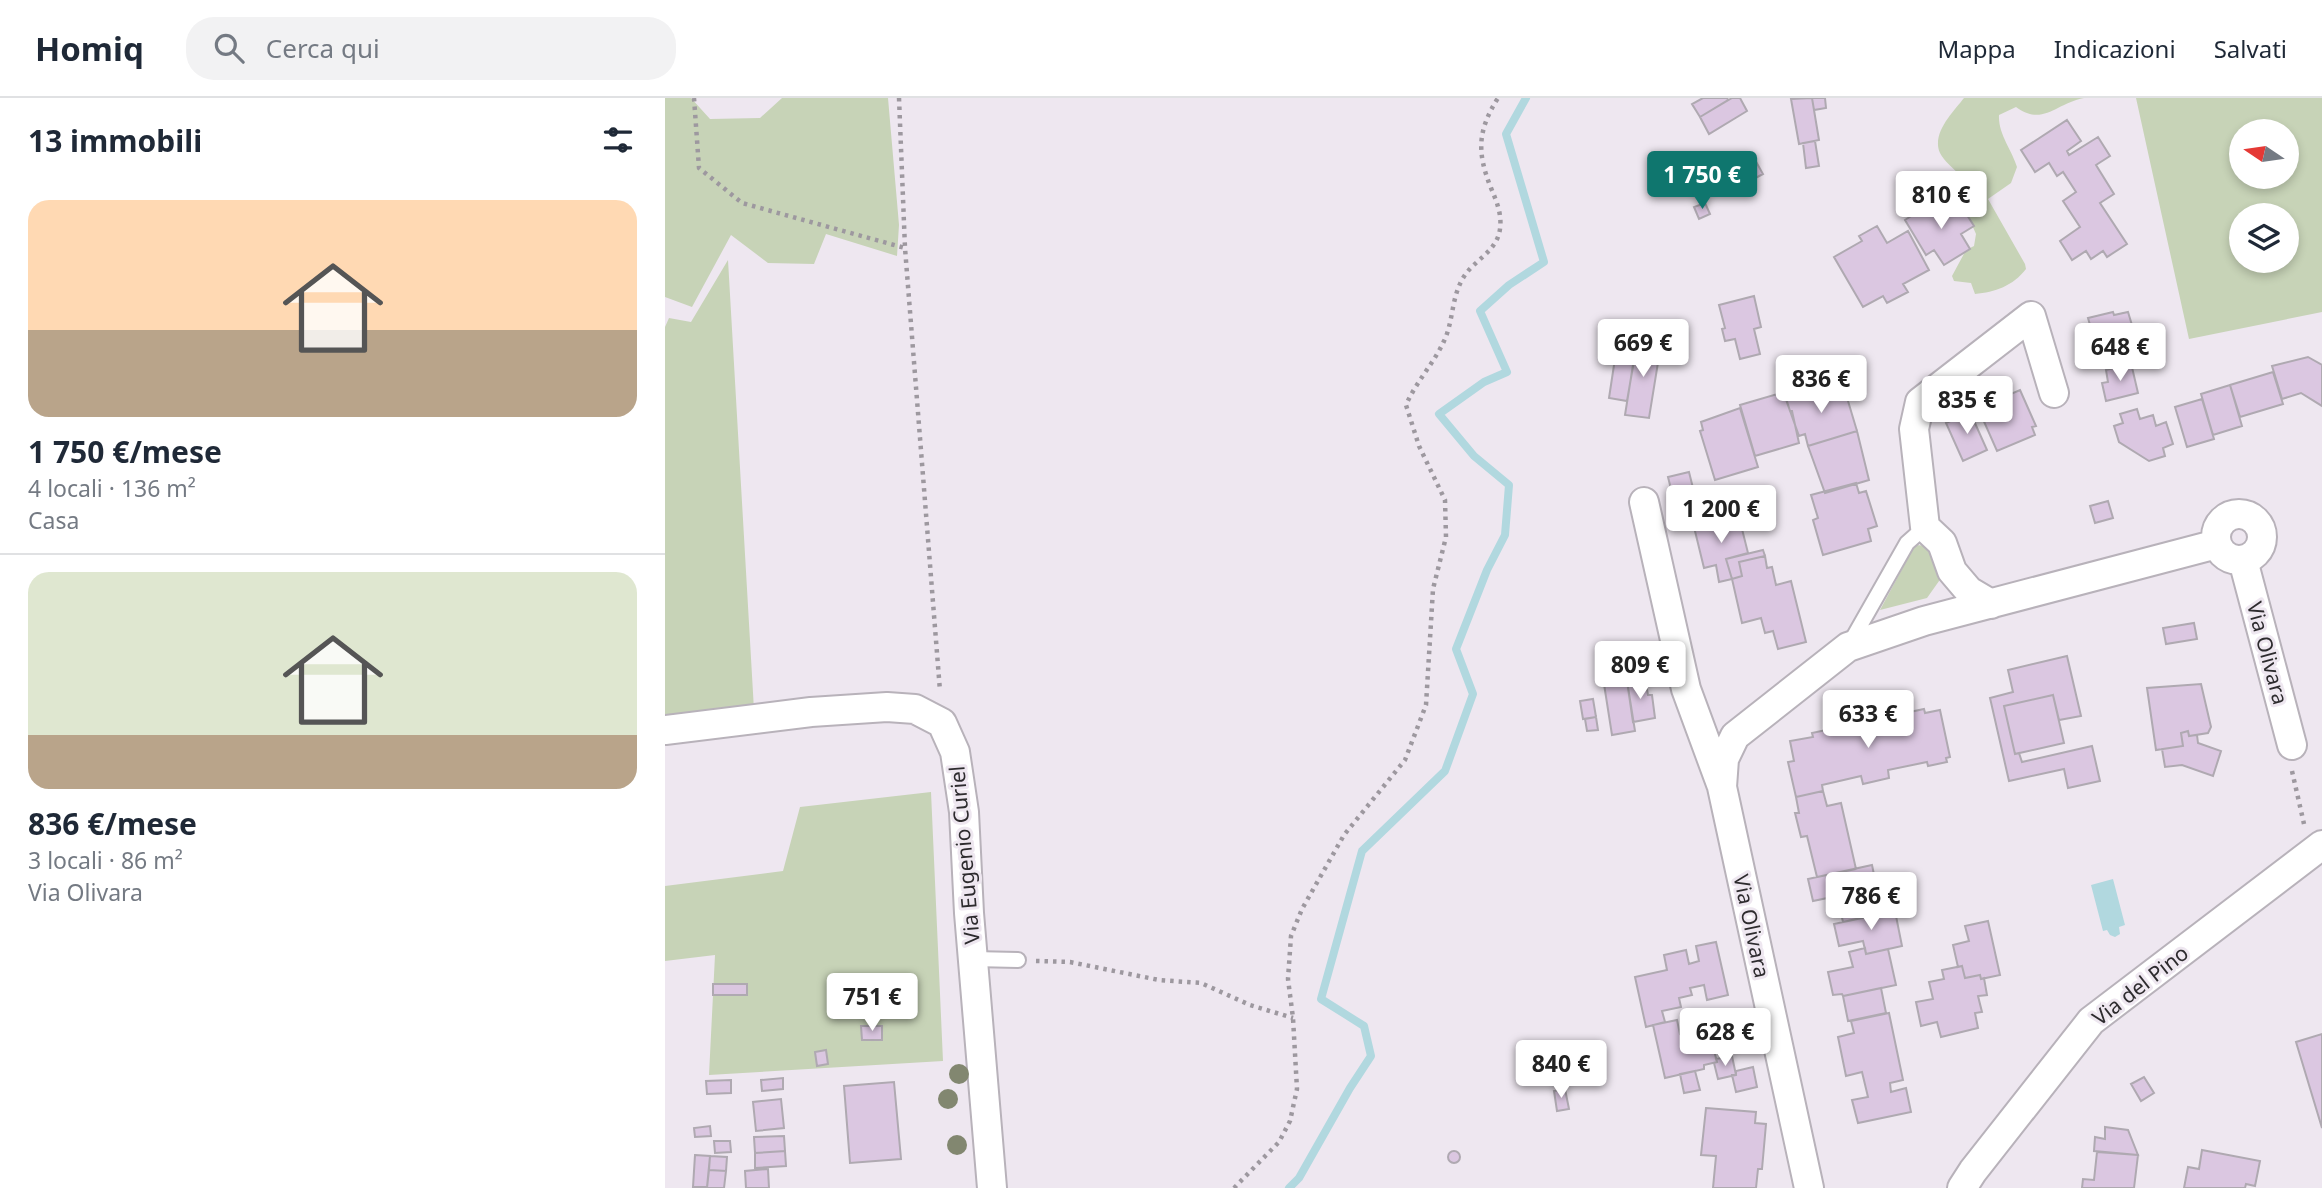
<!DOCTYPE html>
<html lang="it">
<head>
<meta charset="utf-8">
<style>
  body { margin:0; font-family:"Noto Sans",sans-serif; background:#f2f2f3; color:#1f2937; height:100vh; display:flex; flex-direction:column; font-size:26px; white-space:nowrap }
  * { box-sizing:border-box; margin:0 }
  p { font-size:23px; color:#747a83 }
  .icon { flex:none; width:38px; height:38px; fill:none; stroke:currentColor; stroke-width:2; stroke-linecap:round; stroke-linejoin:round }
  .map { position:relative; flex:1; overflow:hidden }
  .details { display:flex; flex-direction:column; background:#fff; width:665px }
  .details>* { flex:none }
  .needle { width:46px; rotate:283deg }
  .buttons { position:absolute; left:1564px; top:21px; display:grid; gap:14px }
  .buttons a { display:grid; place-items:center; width:70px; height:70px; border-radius:50%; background:#fff; box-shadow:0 4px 10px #0003; font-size:35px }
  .price { position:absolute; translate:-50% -60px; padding:0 16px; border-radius:7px; background:#fff; color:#222; font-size:23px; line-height:46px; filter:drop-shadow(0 2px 4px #0008) }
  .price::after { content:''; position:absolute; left:50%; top:42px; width:21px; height:16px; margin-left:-10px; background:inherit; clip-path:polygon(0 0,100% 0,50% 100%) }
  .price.selected { background:#0f766e; color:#fff }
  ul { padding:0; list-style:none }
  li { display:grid; align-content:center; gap:14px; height:371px; padding:0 28px }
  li+li { border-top:2px solid #e0e1e3 }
  li span { display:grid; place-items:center; height:217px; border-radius:21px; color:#555 }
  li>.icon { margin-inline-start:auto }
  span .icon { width:126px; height:126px; fill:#fffc; stroke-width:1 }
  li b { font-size:30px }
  h2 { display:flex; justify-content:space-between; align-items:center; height:84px; padding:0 28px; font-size:30px }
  header { display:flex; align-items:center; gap:42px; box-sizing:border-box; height:98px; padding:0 35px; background:#fff; border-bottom:2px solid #e0e1e3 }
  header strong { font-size:33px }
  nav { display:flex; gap:38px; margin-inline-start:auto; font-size:24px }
  .search { width:490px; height:63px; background:#f2f2f3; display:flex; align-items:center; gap:18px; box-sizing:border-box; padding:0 24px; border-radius:28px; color:#747a83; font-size:26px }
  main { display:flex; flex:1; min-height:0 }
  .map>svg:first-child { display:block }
  .green { fill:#c7d3b7; fill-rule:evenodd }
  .water { fill:#b1d8df }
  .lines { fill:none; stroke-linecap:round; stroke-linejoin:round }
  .stream { stroke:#b1d8df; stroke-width:8 }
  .building { fill:#dbc7e1; stroke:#afa9b1; stroke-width:2 }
  .service-casing { stroke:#b8b2ba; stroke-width:18 }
  .minor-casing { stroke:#b8b2ba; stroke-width:32 }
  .path { stroke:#9d989f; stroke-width:4.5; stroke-dasharray:3.5 5; stroke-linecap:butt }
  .service { stroke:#fff; stroke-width:14 }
  .minor { stroke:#fff; stroke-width:28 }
  .tree { fill:#828770 }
  .labels { text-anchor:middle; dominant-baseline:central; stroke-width:6; stroke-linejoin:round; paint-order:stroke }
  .street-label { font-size:21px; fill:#2d2b2e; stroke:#eee7f0 }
</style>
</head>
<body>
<header>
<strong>Homiq</strong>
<div class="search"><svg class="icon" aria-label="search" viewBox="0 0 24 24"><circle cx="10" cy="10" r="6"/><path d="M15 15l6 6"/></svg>Cerca qui</div>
<nav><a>Mappa</a><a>Indicazioni</a><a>Salvati</a></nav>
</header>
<main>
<section class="details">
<h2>13 immobili<svg class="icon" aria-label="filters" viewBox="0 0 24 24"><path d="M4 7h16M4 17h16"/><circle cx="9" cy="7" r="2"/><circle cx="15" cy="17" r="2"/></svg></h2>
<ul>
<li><span style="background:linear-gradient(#ffd9b3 60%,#b9a48a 0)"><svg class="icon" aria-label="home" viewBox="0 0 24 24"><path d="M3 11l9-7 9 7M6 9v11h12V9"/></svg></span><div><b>1 750 €/mese</b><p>4 locali · 136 m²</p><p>Casa</p></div></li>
<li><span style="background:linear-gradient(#dfe7d0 75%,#b9a48a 0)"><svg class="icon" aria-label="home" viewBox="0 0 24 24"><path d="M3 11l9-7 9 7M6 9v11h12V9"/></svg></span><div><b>836 €/mese</b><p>3 locali · 86 m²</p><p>Via Olivara</p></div></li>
</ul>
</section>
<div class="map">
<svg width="1657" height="1090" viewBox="0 0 1657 1090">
  <rect width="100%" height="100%" fill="#eee7f0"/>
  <path class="green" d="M0 0H26L45 21 95 20 117 0H223L234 127 232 158 161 136 149 166 103 165 66 137 27 209 0 199Z
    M1299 0H1419C1391 5 1378 29 1351 9L1334 17C1333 36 1347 52 1352 69L1346 85 1323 101 1360 166 1361 171C1348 188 1330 194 1310 196L1306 185 1289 183 1287 178 1301 152 1309 148 1311 136 1300 111 1271 100 1270 88 1275 77 1285 74 1295 77C1289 71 1279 63 1275 55 1266 35 1289 13 1299 0Z
    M1471 0H1657V214L1524 241ZM1577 33H1622V79H1577ZM1577 117H1622V163H1577Z
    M63 162 89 612 0 623V229L4 220 26 224Z
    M1250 447 1267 448 1279 476 1262 500 1215 512Z
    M266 694 278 963 44 977 50 857 0 863V788L118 773 135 709Z"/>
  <path class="water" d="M1448 781 1460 827 1454 829 1455 836 1450 839 1445 837 1442 832 1438 833 1426 787Z"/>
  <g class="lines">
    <path class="stream" d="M624 1090 634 1080 685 990 706 958 699 928 656 901 697 753 780 673 808 596 791 551 822 472 840 437 844 387 809 358 774 316 819 284 842 274 815 213 844 187 879 164 841 36 861 0"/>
  </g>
  <path class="building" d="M1038 0H1062L1063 2 1035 19 1027 6Z
    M1067 0H1075L1082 13 1044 36 1035 19Z
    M1147 0H1160L1161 10 1149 12Z
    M1147 0 1154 42 1134 46 1126 1Z
    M1402 22 1416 43 1402 53 1404 57 1433 39 1445 58 1431 67 1449 96 1435 105 1462 146 1442 159 1438 153 1426 161 1421 153 1407 162 1395 143 1415 129 1398 103 1411 94 1398 74 1392 78 1384 65 1370 74 1356 52Z
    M1150 43 1154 68 1141 70 1138 45Z
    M1089 60 1098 76 1061 96 1052 79Z
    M1273 101 1281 114 1295 106 1309 128 1296 136 1305 151 1279 167 1269 152 1261 157 1240 122Z
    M1040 105 1045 116 1034 121 1029 109Z
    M1212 128 1222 145 1243 133 1264 172 1238 186 1243 194 1222 205 1218 198 1198 209 1169 159 1197 143 1194 138Z
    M1089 198 1096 229 1089 231 1095 256 1075 261 1070 241 1060 243 1057 231 1060 230 1054 207Z
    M1448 214 1449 217 1463 214 1473 247 1434 258 1423 220Z
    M972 242 996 246 984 320 960 317Z
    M951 254 970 257 962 303 944 300Z
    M1643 259 1657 267V308L1636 295 1617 301 1607 268Z
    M1466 265 1473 295 1441 303 1437 285 1443 284 1441 272Z
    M1608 274 1618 306 1575 319 1565 287Z
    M1565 287 1577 328 1548 337 1536 296Z
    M1146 288 1148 297 1162 293 1163 297 1180 293 1192 333 1143 348 1140 336 1134 338 1119 296Z
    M1355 292 1371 328 1367 329 1370 337 1332 353 1313 310Z
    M1119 294 1125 313H1127L1134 345 1090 358 1075 307Z
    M1537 301 1549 341 1522 349 1510 309Z
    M1075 310 1093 369 1050 382 1035 333 1038 332 1036 324Z
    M1472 311 1475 321 1488 317 1491 328 1501 324 1508 346 1498 350 1500 358 1484 363 1454 344 1449 328 1458 325 1455 316Z
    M1305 314 1322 352 1298 363 1281 325Z
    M1192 333 1204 382 1160 395 1143 348Z
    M1024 374 1028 390 1007 395 1003 379Z
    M1191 385 1194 395 1201 393 1212 428 1203 431 1206 443 1158 457 1148 422 1153 420 1146 397Z
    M1443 403 1448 420 1430 425 1425 408Z
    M1074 419 1083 455 1061 461 1067 481 1054 484 1051 467 1039 470 1029 429Z
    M1098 452 1100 458 1074 464 1077 478 1067 481 1061 461Z
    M1100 458 1102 470 1107 469 1111 487 1126 483 1141 544 1113 551 1108 533 1100 535 1096 520 1077 525 1067 481 1077 478 1074 464Z
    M1529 525 1532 541 1501 546 1498 530Z
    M1402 558 1416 618 1394 622 1388 597 1339 608 1350 656 1354 655 1357 664 1427 648 1435 683 1403 690 1399 671 1344 683 1325 600 1348 594 1343 572Z
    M980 580 983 597H987L990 620 968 624 962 583Z
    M962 583 970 633 947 637 939 586Z
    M1536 586 1546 629 1543 635 1524 638 1523 633 1516 635 1518 648 1491 652 1482 590Z
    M1388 597 1399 645 1350 656 1339 608Z
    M928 601 931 619 918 621 915 603Z
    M1259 611 1260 615 1275 612 1285 659 1281 660 1282 664 1263 668 1262 664 1223 672 1224 680 1198 686 1196 678 1157 687 1158 693 1131 699 1123 664 1129 663 1125 643 1148 639 1147 635Z
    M931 619 933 632 922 633 920 621Z
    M1523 633 1524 638 1532 637 1533 645 1556 653 1548 678 1517 667 1500 669 1497 651 1518 648 1516 635Z
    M1158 693 1162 708 1176 705 1191 771 1152 779 1142 738 1136 739 1130 715H1134L1131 699Z
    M1207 767 1217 815 1178 824 1172 798 1148 803 1143 781Z
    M1230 813 1237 848 1201 856 1198 843 1174 848 1169 826Z
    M1323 823 1335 877 1316 881 1315 877 1300 880 1297 868 1293 869 1288 847 1304 843 1300 828Z
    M1051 844 1063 897 1042 902 1039 887 1025 890 1027 897 1014 900 1016 909 997 913 1000 924 981 929 970 879 1002 872 999 857 1021 852 1024 866 1034 863 1031 848Z
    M1200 850 1201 856 1223 851 1231 887 1178 898 1177 896 1168 897 1163 874 1188 869 1184 854Z
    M1297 868 1300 880 1315 877 1316 881 1319 880 1322 897 1313 898 1317 914 1310 915 1313 930 1276 939 1272 924 1256 928 1251 904 1268 901 1264 884 1279 881 1277 872Z
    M48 886H82V897H48Z
    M1216 890 1221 915 1183 923 1178 898Z
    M1224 915 1238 982 1225 985 1226 994 1241 990 1246 1014 1193 1025 1187 1002 1203 999 1197 974 1181 978 1173 939 1189 935 1186 923Z
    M1012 922 1015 936 1033 932 1036 948 1047 945 1052 964 1039 967V971L1000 980 988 927Z
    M196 928H217V942H197Z
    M1657 936V1030L1631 944Z
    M161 952 163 966 152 968 150 954Z
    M1067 958 1071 977 1053 981 1049 965 1052 964 1051 961Z
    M1088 969 1092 989 1071 994 1067 977H1071V973Z
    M1030 973 1035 992 1019 995 1015 976Z
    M1479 979 1489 995 1476 1003 1466 986Z
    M118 980V991L97 993 96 982Z
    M66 982V995L42 996 41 983Z
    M229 984 236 1061 185 1065 179 988Z
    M900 991 904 1011 892 1013 889 993Z
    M116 1001 119 1030 91 1033 88 1004Z
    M1041 1010 1091 1014 1090 1025 1101 1026 1097 1071H1093L1091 1090H1048L1051 1058 1036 1057Z
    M45 1028 46 1038 30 1039 29 1030Z
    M1440 1029 1463 1032 1473 1057 1429 1053 1430 1039 1440 1041Z
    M119 1038 120 1053 90 1055 89 1039Z
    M49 1043H65L66 1054 50 1055Z
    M1537 1052 1595 1063 1590 1088 1581 1086 1580 1090H1519L1523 1069 1534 1071Z
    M783 1059a6 6 0 1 1 12 0a6 6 0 1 1-12 0Z
    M120 1053 121 1068 90 1070V1055Z
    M1432 1054 1473 1057 1469 1090H1417L1418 1081 1429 1082Z
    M30 1057 45 1058 42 1089H28Z
    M45 1058 62 1059 61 1073 44 1072Z
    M103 1071 104 1090H81L80 1073Z
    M44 1072 61 1073 59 1090H42Z"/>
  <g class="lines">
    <g class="service-casing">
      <path id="service" d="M1184 547 1242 445 1260 429
        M308 861 353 862"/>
    </g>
    <g class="minor-casing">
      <path id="minor" d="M979 404 1021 591 1056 686
        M1551 439a23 23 0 1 1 46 0a23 23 0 1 1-46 0Z
        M1578 462 1627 647
        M1326 506 1304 493 1287 473 1277 445 1260 429 1249 331 1255 304 1366 218 1389 295
        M0 632 146 614 222 609 250 611 277 625 290 654 299 714 304 815 327 1090
        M1144 1090 1057 689 1059 661 1070 638 1183 549 1259 523 1552 446
        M1297 1090 1308 1073 1426 923 1657 747"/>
    </g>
    <path class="path" d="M29 0 34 70 77 105 240 150
      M234 0 240 150 275 593
      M1627 673 1639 726
      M371 863 405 864 494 882 536 885 585 907 628 920
      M569 1090 614 1044 625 1023 632 991 628 920 623 881 626 838 637 811 679 737 740 662 761 607 768 491 781 439 780 402 754 348 741 307C751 284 769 265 779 243 789 222 786 197 800 177 811 161 832 153 835 131 837 117 832 104 826 90 812 55 812 33 833 0"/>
    <use href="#service" class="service"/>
    <use href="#minor" class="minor"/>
  </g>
  <g class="tree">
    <circle cx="294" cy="976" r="10"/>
    <circle cx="283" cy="1001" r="10"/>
    <circle cx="292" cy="1047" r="10"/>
  </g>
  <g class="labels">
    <g class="street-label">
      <text transform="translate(1603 555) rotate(75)">Via Olivara</text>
      <text transform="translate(299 757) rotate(-95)">Via Eugenio Curiel</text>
      <text transform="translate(1087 828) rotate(78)">Via Olivara</text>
      <text transform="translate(1475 887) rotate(-38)">Via del Pino</text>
    </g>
  </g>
</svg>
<div class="buttons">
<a><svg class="needle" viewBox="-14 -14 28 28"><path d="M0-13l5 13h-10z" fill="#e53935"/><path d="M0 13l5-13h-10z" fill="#747a83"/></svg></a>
<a><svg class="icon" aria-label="layers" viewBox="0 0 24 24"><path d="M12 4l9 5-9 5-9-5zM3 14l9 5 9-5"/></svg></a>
</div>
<b class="price selected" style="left:1037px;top:113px">1 750 €</b>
<b class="price" style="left:1276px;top:133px">810 €</b>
<b class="price" style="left:978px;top:281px">669 €</b>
<b class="price" style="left:1455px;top:285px">648 €</b>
<b class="price" style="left:1156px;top:317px">836 €</b>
<b class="price" style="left:1302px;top:338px">835 €</b>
<b class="price" style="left:1056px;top:447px">1 200 €</b>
<b class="price" style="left:975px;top:603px">809 €</b>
<b class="price" style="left:1203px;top:652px">633 €</b>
<b class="price" style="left:1206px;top:834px">786 €</b>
<b class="price" style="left:207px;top:935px">751 €</b>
<b class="price" style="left:1060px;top:970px">628 €</b>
<b class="price" style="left:896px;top:1002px">840 €</b>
</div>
</main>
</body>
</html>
